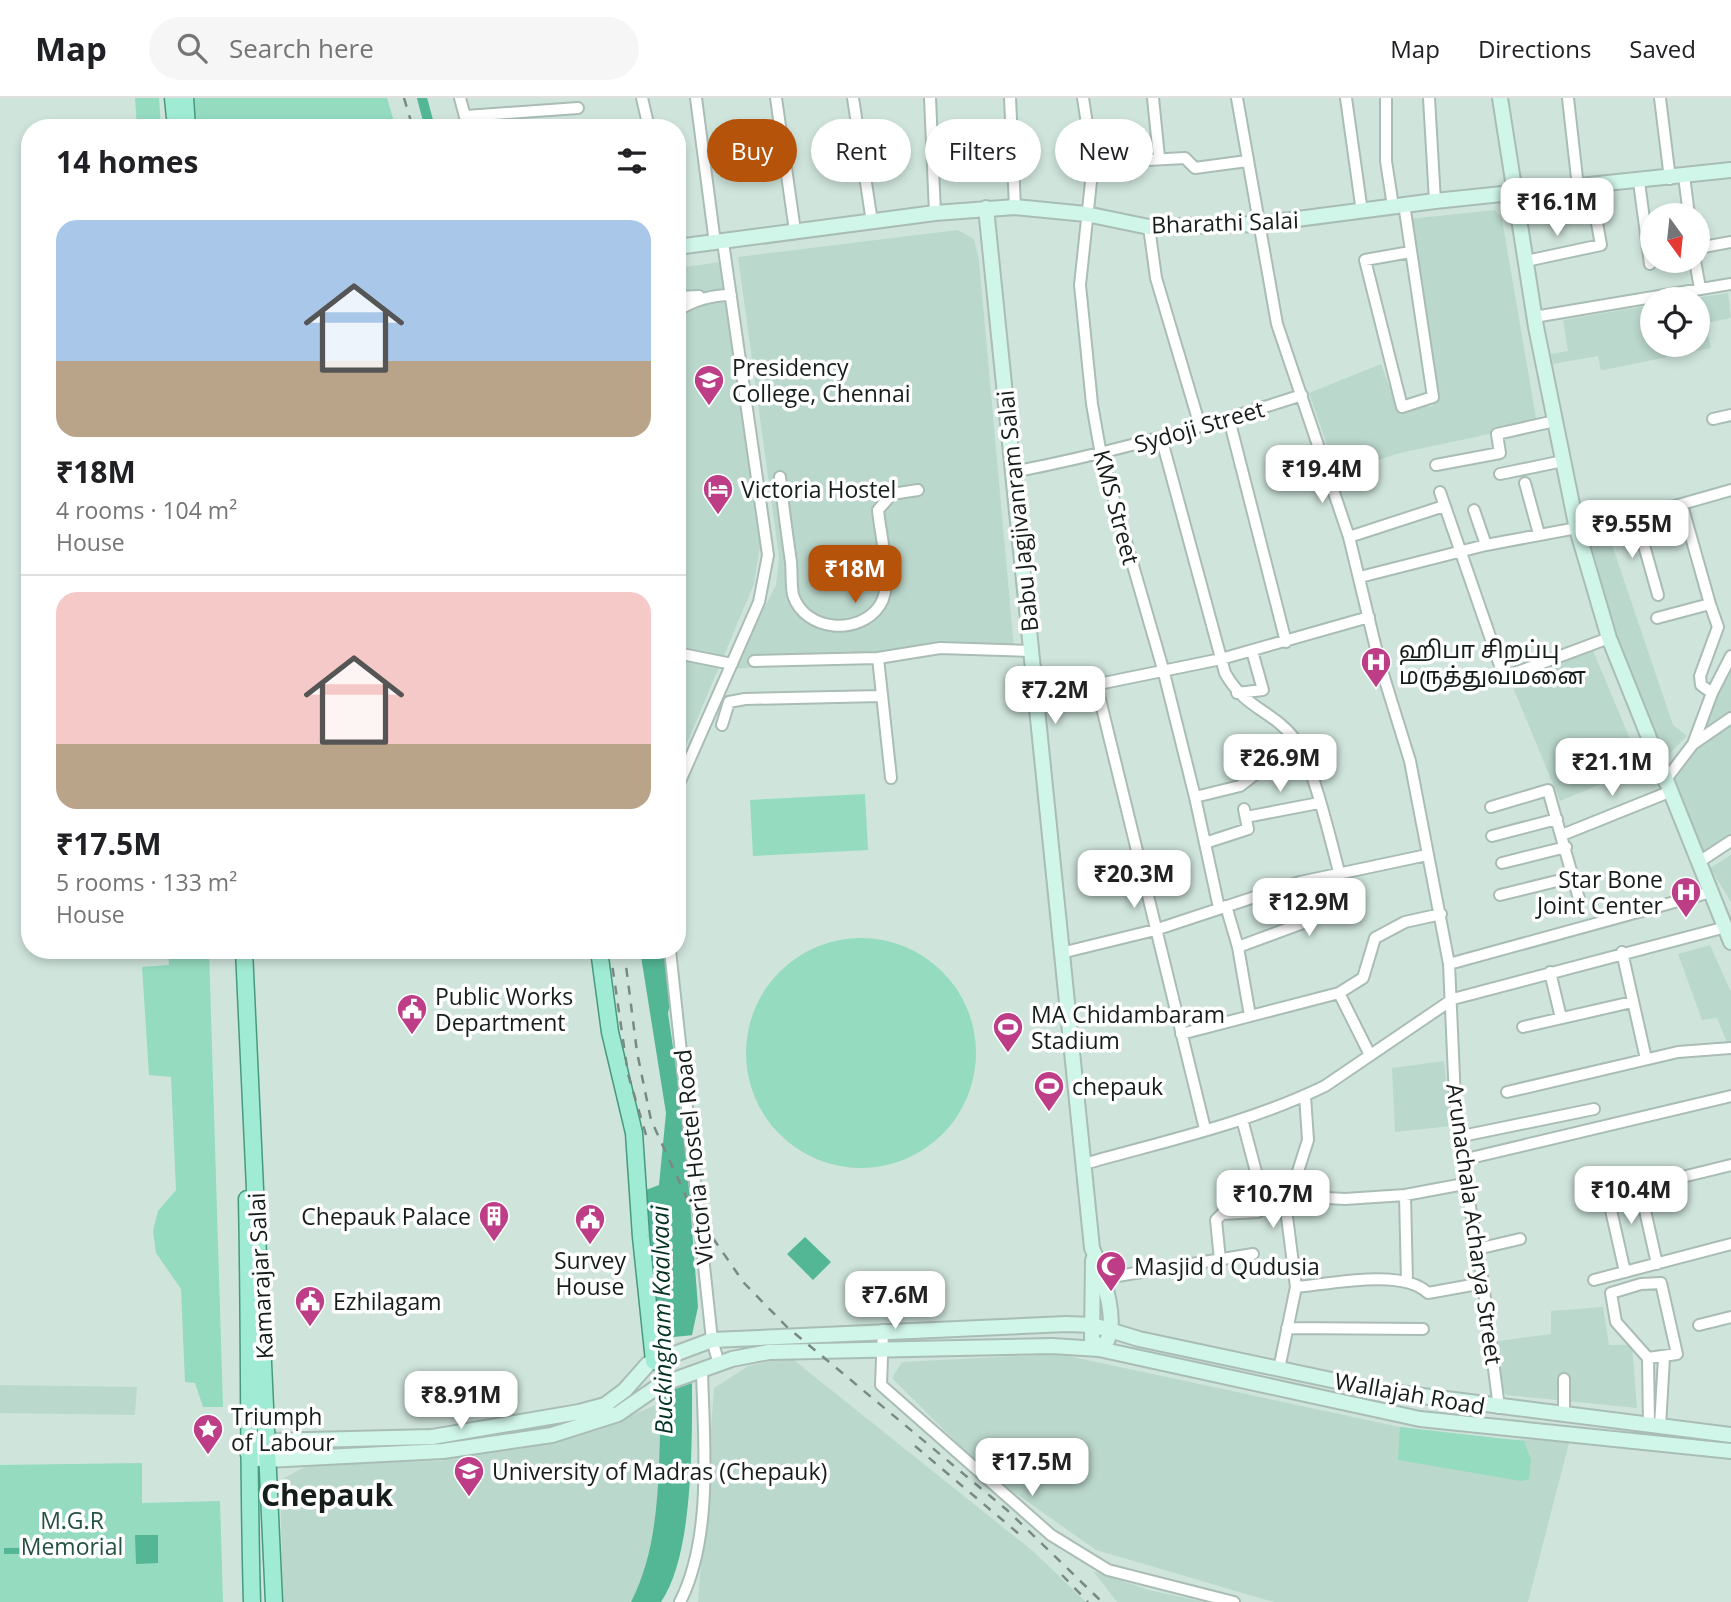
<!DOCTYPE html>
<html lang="en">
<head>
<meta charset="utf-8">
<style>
  body { margin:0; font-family:"Open Sans","Noto Sans Tamil",sans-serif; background:#f6f6f6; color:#202124; height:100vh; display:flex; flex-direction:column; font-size:26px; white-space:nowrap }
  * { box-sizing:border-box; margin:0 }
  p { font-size:23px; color:#757577 }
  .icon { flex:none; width:38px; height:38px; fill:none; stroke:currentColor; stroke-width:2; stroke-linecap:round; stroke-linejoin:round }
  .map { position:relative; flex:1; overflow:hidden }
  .side { position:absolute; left:21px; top:21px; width:665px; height:840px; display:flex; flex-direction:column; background:#fff; border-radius:28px; box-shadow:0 4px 10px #0003 }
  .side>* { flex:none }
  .hud { position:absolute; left:707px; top:21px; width:665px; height:63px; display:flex; gap:14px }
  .needle { width:46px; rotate:165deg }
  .buttons { position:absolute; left:1640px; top:105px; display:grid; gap:14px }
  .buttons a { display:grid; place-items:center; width:70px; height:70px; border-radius:50%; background:#fff; box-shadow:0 4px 10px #0003; font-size:35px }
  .price { position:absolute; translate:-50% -60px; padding:0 16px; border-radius:14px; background:#fff; color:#222; font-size:23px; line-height:46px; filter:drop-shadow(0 2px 4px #0008) }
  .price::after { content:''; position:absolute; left:50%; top:42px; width:21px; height:16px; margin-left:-10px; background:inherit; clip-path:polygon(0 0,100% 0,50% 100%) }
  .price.active { background:#b45309; color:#fff }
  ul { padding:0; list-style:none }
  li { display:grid; align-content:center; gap:14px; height:371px; padding:0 35px }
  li+li { border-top:2px solid #e0e0e0 }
  li span { display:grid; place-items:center; height:217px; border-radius:21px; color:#555 }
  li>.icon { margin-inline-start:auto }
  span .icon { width:126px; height:126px; fill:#fffc; stroke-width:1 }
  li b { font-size:30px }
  h2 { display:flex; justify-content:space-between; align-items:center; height:84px; padding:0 35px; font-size:30px }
  .pill { padding:0 24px; border-radius:32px; background:#fff; box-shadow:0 4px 10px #0003; font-size:24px; line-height:63px }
  .pill.active { background:#b45309; color:#fff }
  header { display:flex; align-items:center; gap:42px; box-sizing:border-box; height:98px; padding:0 35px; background:#fff; border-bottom:2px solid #e0e0e0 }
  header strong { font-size:33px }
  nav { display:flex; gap:38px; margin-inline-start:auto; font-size:24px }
  .search { width:490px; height:63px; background:#f6f6f6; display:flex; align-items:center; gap:18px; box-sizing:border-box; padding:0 24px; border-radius:38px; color:#757577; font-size:26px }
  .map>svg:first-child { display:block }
  .built { fill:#bbd8cd }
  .green { fill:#94dbc0 }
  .water { fill:#53b796 }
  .pier { fill:#cfe5dc }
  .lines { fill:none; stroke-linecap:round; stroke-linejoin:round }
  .canal { stroke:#53b796; stroke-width:10 }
  .street-casing { stroke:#a9bdb5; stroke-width:14 }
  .secondary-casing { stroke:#a9bdb5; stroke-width:18 }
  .primary-casing { stroke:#479a7f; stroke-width:19 }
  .street { stroke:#fff; stroke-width:10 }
  .secondary { stroke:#d0f5e9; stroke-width:14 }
  .primary { stroke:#a0ebd3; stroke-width:16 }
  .rail { stroke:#7a8983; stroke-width:2.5; stroke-dasharray:9 9; stroke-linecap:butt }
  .labels { text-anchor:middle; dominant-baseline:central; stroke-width:7; stroke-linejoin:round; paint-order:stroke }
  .street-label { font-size:23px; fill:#161e1b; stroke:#fff }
  .poi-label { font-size:23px; fill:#161e1b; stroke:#fff; text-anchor:start }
  .park-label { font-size:23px; fill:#275243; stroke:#fff }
  .water-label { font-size:24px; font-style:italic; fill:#033225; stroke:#fff }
  .district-label { font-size:30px; font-weight:bold; fill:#161e1b; stroke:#fff }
</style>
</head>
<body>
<header>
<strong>Map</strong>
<div class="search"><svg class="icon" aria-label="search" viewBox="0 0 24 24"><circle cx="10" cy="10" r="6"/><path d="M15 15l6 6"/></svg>Search here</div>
<nav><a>Map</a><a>Directions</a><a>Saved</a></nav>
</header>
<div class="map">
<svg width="1731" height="1504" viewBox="0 0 1731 1504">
  <rect width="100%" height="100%" fill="#cfe5dc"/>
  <path class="built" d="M1495 112 1502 121 1537 326 1400 355 1337 376 1309 295 1381 266 1398 312 1433 308 1438 296 1409 121Z
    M958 132 974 141 979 162 1014 550 733 571 776 487 779 459 738 159Z
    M720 164 760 448 754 486 677 669V170Z
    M1728 195 1731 220 1706 225 1711 250 1604 272H1601L1598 258 1553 266 1551 256 1568 253 1563 222 1652 207V247H1698V201H1688Z
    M1607 432 1673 627 1687 638 1659 666 1580 440Z
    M1591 548 1642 669 1560 703 1510 582Z
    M1731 570V615L1707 632 1704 628Z
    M1731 628V741L1701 760 1668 682 1701 648Z
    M1731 757V804L1710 770Z
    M1710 847 1731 894V954L1717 920 1702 922 1678 856Z
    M1444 963 1451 1028 1395 1034 1392 970Z
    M1603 1209 1609 1247H1632L1637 1310 1506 1297 1500 1288 1491 1244 1551 1236V1213Z
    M1059 1256 1400 1329 1497 1342 1570 1341 1528 1504H1274L1096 1452 987 1375 892 1280 902 1264Z
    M790 1259 1034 1454 1086 1504H698L714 1290 748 1268Z
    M0 1287 137 1289 135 1317 0 1315Z
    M661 1305 657 1417 642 1484 631 1504H283L280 1382 311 1366 440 1363 589 1334Z
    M1093 1473 1149 1492 1204 1504H1117Z"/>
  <path class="green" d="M135 0H159L161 30H137Z
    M192 0H387L396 30H195Z
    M865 696 868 752 753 758 750 702Z
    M746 955a115 115 0 1 1 230 0a115 115 0 1 1-230 0Z
    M168 852H209L223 1309H203L195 1285 185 1284 181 1191 156 1155 153 1133 158 1113 176 1092 171 979 149 977 142 869 169 867Z
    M1400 1329 1524 1343 1531 1362 1529 1381 1521 1383 1398 1362Z
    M142 1365V1405L220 1403 223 1504H0V1367Z"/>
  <path class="water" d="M640 852H666L672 898 668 915 684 1025 698 1209 692 1237C691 1305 699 1449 661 1504H631C662 1443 658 1372 661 1305 676 1283 669 1244 657 1221L646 1092 659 1087 666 1015Z
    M805 1139 831 1164 813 1182 787 1156Z
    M135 1437H158V1465L136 1466Z
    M102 1449V1455L4 1456V1450Z"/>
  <path class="pier" d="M694 1237 695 1284 664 1295 663 1240Z"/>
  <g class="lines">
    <path class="canal" d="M422 0 430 30"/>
    <g class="street-casing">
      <path id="street" d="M460 0 468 30
        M642 0 649 30
        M696 0 715 145
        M776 0 795 133
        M853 0 872 124
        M930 0 935 115
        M1010 0 1015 109
        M1083 0 1093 65 1080 187 1092 306 1101 357 1163 571 1195 699 1219 810
        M1153 0 1159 59
        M1237 0 1277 226 1349 439 1379 563 1410 663 1449 866 1455 1001 1462 1038V1062L1483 1185 1499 1310
        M1346 0 1362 114
        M1386 0V63L1393 108
        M1429 0 1435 103
        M1568 0 1578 89
        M1660 0 1670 81
        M466 18 578 10
        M633 30 648 29
        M1093 65 1185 60 1195 70 1247 63
        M1684 78 1689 117
        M1639 84 1650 166
        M1404 106 1433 299 1402 309 1365 162 1410 154
        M1149 129 1156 180 1200 328
        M1698 150 1731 144
        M1526 163 1601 147 1597 125
        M1695 163 1700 190
        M677 199 699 198
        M677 213C694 202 711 197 731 197
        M1534 219 1731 186
        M1229 321 1286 544
        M1713 321 1731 317
        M1161 339 1225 575C1246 612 1271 611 1295 641 1312 662 1331 744 1339 774
        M1436 367 1500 355 1497 336 1555 323
        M1013 374C1111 355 1207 328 1302 297
        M1500 376 1563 363
        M780 379C783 408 787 436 791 464 792 475 791 487 793 497 805 534 860 538 880 507 894 486 880 437 878 412L892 396 918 392
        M1525 385 1539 436
        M1440 394 1504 579 1609 540
        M1474 412 1486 447
        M1636 419 1658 497
        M1349 439 1444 408
        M1360 479 1486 447 1636 419 1731 392
        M1710 506 1718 529 1700 578 1701 587 1712 595
        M1657 520 1710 506 1682 407
        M677 555 732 566
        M754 563 878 560
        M1096 585 1205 1031
        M1237 595 1263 592 1252 553
        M1035 599 1221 561 1369 519
        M722 627 729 604 745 601 881 598
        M1693 646 1712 595 1731 558
        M891 680 878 560 940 550 1030 553
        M1664 684 1693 646 1731 620
        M677 690 759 504 768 457 723 144
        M1195 699 1240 688 1297 644
        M1491 709 1548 692 1579 801
        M1246 719 1319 705
        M1562 737 1669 694
        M1492 738 1557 721
        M1205 745 1248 731 1244 711
        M1699 764 1731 743
        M1502 765 1566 749
        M1500 797 1573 779
        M1226 808 1238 849 1250 918
        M1238 849 1311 822 1300 784
        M670 852 712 1242 719 1266
        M1622 854 1646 961
        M1061 855 1155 832 1300 784 1427 757
        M1449 866 1711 794
        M1550 874 1561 920
        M1339 895 1370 957
        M1523 929 1632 904
        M1181 936 1339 895 1363 880 1375 840 1405 824 1441 816
        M1507 994 1678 954 1731 950
        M1242 1021 1264 1104
        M1462 1038 1594 1011
        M1462 1062 1731 998
        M1084 1066C1165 1043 1249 1025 1325 988L1453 901 1726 829
        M1674 1081 1731 1067
        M1606 1090 1625 1174
        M1405 1097 1407 1184
        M1642 1099 1657 1166
        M1477 1151 1520 1141
        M1220 1162 1216 1122 1222 1116 1258 1114 1264 1104 1291 1098 1345 1101 1405 1097 1464 1086
        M1105 1180 1253 1156
        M1594 1182 1731 1146
        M1296 1189C1330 1186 1403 1170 1428 1195L1483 1185
        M1699 1227 1731 1219
        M1287 1230 1423 1231
        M883 1232 881 1287 1051 1437 1108 1472 1234 1504
        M1648 1260 1677 1256 1661 1185 1641 1186 1611 1195 1616 1224 1648 1260 1649 1326
        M1279 1271 1296 1189 1286 1111 1308 1042 1305 998
        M1564 1316V1281
        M1660 1328 1664 1260
        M680 1504C713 1439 704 1345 702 1274"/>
    </g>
    <g class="secondary-casing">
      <path id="secondary" d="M1500 0 1536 229 1577 431 1609 540 1731 844
        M986 110 1092 1150C1101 1171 1125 1237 1099 1251
        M677 149 935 115 1015 109 1086 116 1149 129 1259 126 1435 103 1731 72
        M1093 1162 1092 1241 1099 1251
        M1731 1337 1383 1293 1139 1241 1093 1227 1066 1226 712 1242 648 1266 625 1292 605 1307 579 1314 432 1339 267 1343 247 1354 252 1360 267 1362 443 1353 552 1337 618 1316 660 1287 732 1261 769 1254 1052 1248 1099 1251 1420 1321 1731 1353"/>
    </g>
    <g class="primary-casing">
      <path id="primary" d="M173 0 176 30
        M185 0 187 30
        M244 852 274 1504
        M599 852 610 934 634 1035 641 1139 654 1263
        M247 1101C250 1235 248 1369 252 1504"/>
    </g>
    <use href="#street" class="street"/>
    <use href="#secondary" class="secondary"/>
    <use href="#primary" class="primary"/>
    <path class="rail" d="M404 0 413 30
      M610 852 628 976 646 1037
      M624 852 637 954 651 1022 690 1107 744 1185 787 1229 1007 1412 1102 1504
      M915 1348 1019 1436
      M1062 1477 1088 1504"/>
  </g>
  <defs>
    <g id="university-pin" transform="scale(1.575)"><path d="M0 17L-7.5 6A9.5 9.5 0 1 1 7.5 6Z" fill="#bd3d87" stroke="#fff"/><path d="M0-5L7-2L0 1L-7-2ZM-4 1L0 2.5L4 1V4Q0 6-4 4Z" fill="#fff"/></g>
    <g id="hotel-pin" transform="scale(1.575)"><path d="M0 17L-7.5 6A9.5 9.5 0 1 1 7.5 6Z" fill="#bd3d87" stroke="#fff"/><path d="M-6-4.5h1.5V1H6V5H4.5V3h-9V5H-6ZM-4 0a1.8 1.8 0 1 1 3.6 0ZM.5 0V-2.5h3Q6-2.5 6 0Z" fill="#fff"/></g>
    <g id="hospital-pin" transform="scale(1.575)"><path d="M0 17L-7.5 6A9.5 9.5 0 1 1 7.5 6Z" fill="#bd3d87" stroke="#fff"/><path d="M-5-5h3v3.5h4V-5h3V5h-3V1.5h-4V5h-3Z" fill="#fff"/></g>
    <g id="civic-pin" transform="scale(1.575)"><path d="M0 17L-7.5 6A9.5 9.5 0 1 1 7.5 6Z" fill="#bd3d87" stroke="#fff"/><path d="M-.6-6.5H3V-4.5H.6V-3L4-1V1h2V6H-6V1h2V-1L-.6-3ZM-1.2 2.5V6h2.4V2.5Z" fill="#fff"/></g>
    <g id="stadium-pin" transform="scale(1.575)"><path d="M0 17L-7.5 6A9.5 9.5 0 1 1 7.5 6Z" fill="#bd3d87" stroke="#fff"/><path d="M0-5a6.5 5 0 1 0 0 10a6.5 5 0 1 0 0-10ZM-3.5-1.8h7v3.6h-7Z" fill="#fff"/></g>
    <g id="building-pin" transform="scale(1.575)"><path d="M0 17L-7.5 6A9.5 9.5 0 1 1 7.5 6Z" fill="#bd3d87" stroke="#fff"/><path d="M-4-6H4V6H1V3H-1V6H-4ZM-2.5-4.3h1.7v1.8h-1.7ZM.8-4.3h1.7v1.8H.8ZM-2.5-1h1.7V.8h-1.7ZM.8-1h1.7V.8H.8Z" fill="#fff"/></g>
    <g id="mosque-pin" transform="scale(1.575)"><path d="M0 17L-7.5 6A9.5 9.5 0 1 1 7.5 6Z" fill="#bd3d87" stroke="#fff"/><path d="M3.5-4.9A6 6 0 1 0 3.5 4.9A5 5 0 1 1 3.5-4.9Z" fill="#fff"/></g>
    <g id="sight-pin" transform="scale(1.575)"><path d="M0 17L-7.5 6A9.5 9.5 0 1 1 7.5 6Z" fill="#bd3d87" stroke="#fff"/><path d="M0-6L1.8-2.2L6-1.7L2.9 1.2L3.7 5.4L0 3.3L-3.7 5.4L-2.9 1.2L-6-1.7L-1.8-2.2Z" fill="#fff"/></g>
  </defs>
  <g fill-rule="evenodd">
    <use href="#university-pin" x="709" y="282"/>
    <use href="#hotel-pin" x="718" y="391"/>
    <use href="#hospital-pin" x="1376" y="564"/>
    <use href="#hospital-pin" x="1686" y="794"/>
    <use href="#civic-pin" x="412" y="911"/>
    <use href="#stadium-pin" x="1008" y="929"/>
    <use href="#stadium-pin" x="1049" y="988"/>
    <use href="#building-pin" x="494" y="1118"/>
    <use href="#civic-pin" x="590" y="1121"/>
    <use href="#mosque-pin" x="1111" y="1168"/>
    <use href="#civic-pin" x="310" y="1203"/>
    <use href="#sight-pin" x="208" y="1331"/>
    <use href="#university-pin" x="469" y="1373"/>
  </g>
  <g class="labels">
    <g class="street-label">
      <text transform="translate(1225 124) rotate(-2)">Bharathi Salai</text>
      <text transform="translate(1199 328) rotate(-16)">Sydoji Street</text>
      <text transform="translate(1117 409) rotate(75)">KMS Street</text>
      <text transform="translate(1017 413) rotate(-96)">Babu Jagjivanram Salai</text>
      <text transform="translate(693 1059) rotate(-96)">Victoria Hostel Road</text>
      <text transform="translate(1475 1126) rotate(82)">Arunachala Acharya Street</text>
      <text transform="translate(260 1178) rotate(-93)">Kamarajar Salai</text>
      <text transform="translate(1410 1295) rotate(10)">Wallajah Road</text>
    </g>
    <g class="poi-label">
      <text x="732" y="269">Presidency<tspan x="732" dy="26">College, Chennai</tspan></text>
      <text x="741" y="391">Victoria Hostel</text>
      <text x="1399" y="551">ஹிபா சிறப்பு<tspan x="1399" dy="26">மருத்துவமனை</tspan></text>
      <text x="1663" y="781" text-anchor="end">Star Bone<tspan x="1663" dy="26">Joint Center</tspan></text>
      <text x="435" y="898">Public Works<tspan x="435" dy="26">Department</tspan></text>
      <text x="1031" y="916">MA Chidambaram<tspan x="1031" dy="26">Stadium</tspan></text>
      <text x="1072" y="988">chepauk</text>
      <text x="471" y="1118" text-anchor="end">Chepauk Palace</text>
      <text x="590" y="1162" text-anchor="middle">Survey<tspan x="590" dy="26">House</tspan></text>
      <text x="1134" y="1168">Masjid d Qudusia</text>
      <text x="333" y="1203">Ezhilagam</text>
      <text x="231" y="1318">Triumph<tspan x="231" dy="26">of Labour</tspan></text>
      <text x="492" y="1373">University of Madras (Chepauk)</text>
    </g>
    <g class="park-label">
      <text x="72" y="1422">M.G.R<tspan x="72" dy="26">Memorial</tspan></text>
    </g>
    <g class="water-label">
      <text transform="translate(661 1222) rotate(-91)">Buckingham Kaalvaai</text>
    </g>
    <g class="district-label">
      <text x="327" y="1396">Chepauk</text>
    </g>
  </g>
</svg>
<div class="buttons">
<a><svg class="needle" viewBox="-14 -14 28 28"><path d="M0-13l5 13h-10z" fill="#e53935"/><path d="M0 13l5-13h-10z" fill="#757577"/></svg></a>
<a><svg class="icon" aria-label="locate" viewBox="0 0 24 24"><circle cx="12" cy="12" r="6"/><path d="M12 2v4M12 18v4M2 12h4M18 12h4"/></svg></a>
</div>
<b class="price" style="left:1557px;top:140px">₹16.1M</b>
<b class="price" style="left:1322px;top:407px">₹19.4M</b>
<b class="price" style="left:1632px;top:462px">₹9.55M</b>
<b class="price active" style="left:855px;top:507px">₹18M</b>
<b class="price" style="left:1055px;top:628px">₹7.2M</b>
<b class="price" style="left:1280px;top:696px">₹26.9M</b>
<b class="price" style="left:1612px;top:700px">₹21.1M</b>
<b class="price" style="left:1134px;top:812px">₹20.3M</b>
<b class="price" style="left:1309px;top:840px">₹12.9M</b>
<b class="price" style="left:1631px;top:1128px">₹10.4M</b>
<b class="price" style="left:1273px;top:1132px">₹10.7M</b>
<b class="price" style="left:895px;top:1233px">₹7.6M</b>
<b class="price" style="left:461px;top:1333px">₹8.91M</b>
<b class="price" style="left:1032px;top:1400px">₹17.5M</b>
<div class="hud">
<a class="pill active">Buy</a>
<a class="pill">Rent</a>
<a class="pill">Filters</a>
<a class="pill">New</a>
</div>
<section class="side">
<h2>14 homes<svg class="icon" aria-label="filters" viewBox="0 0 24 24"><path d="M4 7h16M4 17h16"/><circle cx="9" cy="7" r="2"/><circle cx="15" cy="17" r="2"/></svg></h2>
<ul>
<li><span style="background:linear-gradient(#a9c7e8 65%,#b9a48a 0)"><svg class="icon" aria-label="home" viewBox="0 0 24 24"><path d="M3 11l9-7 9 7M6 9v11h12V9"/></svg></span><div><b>₹18M</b><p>4 rooms · 104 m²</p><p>House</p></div></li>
<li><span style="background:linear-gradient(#f6c9c9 70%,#b9a48a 0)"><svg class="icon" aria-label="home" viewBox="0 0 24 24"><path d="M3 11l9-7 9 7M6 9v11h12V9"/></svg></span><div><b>₹17.5M</b><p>5 rooms · 133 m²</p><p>House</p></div></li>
</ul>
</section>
</div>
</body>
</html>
